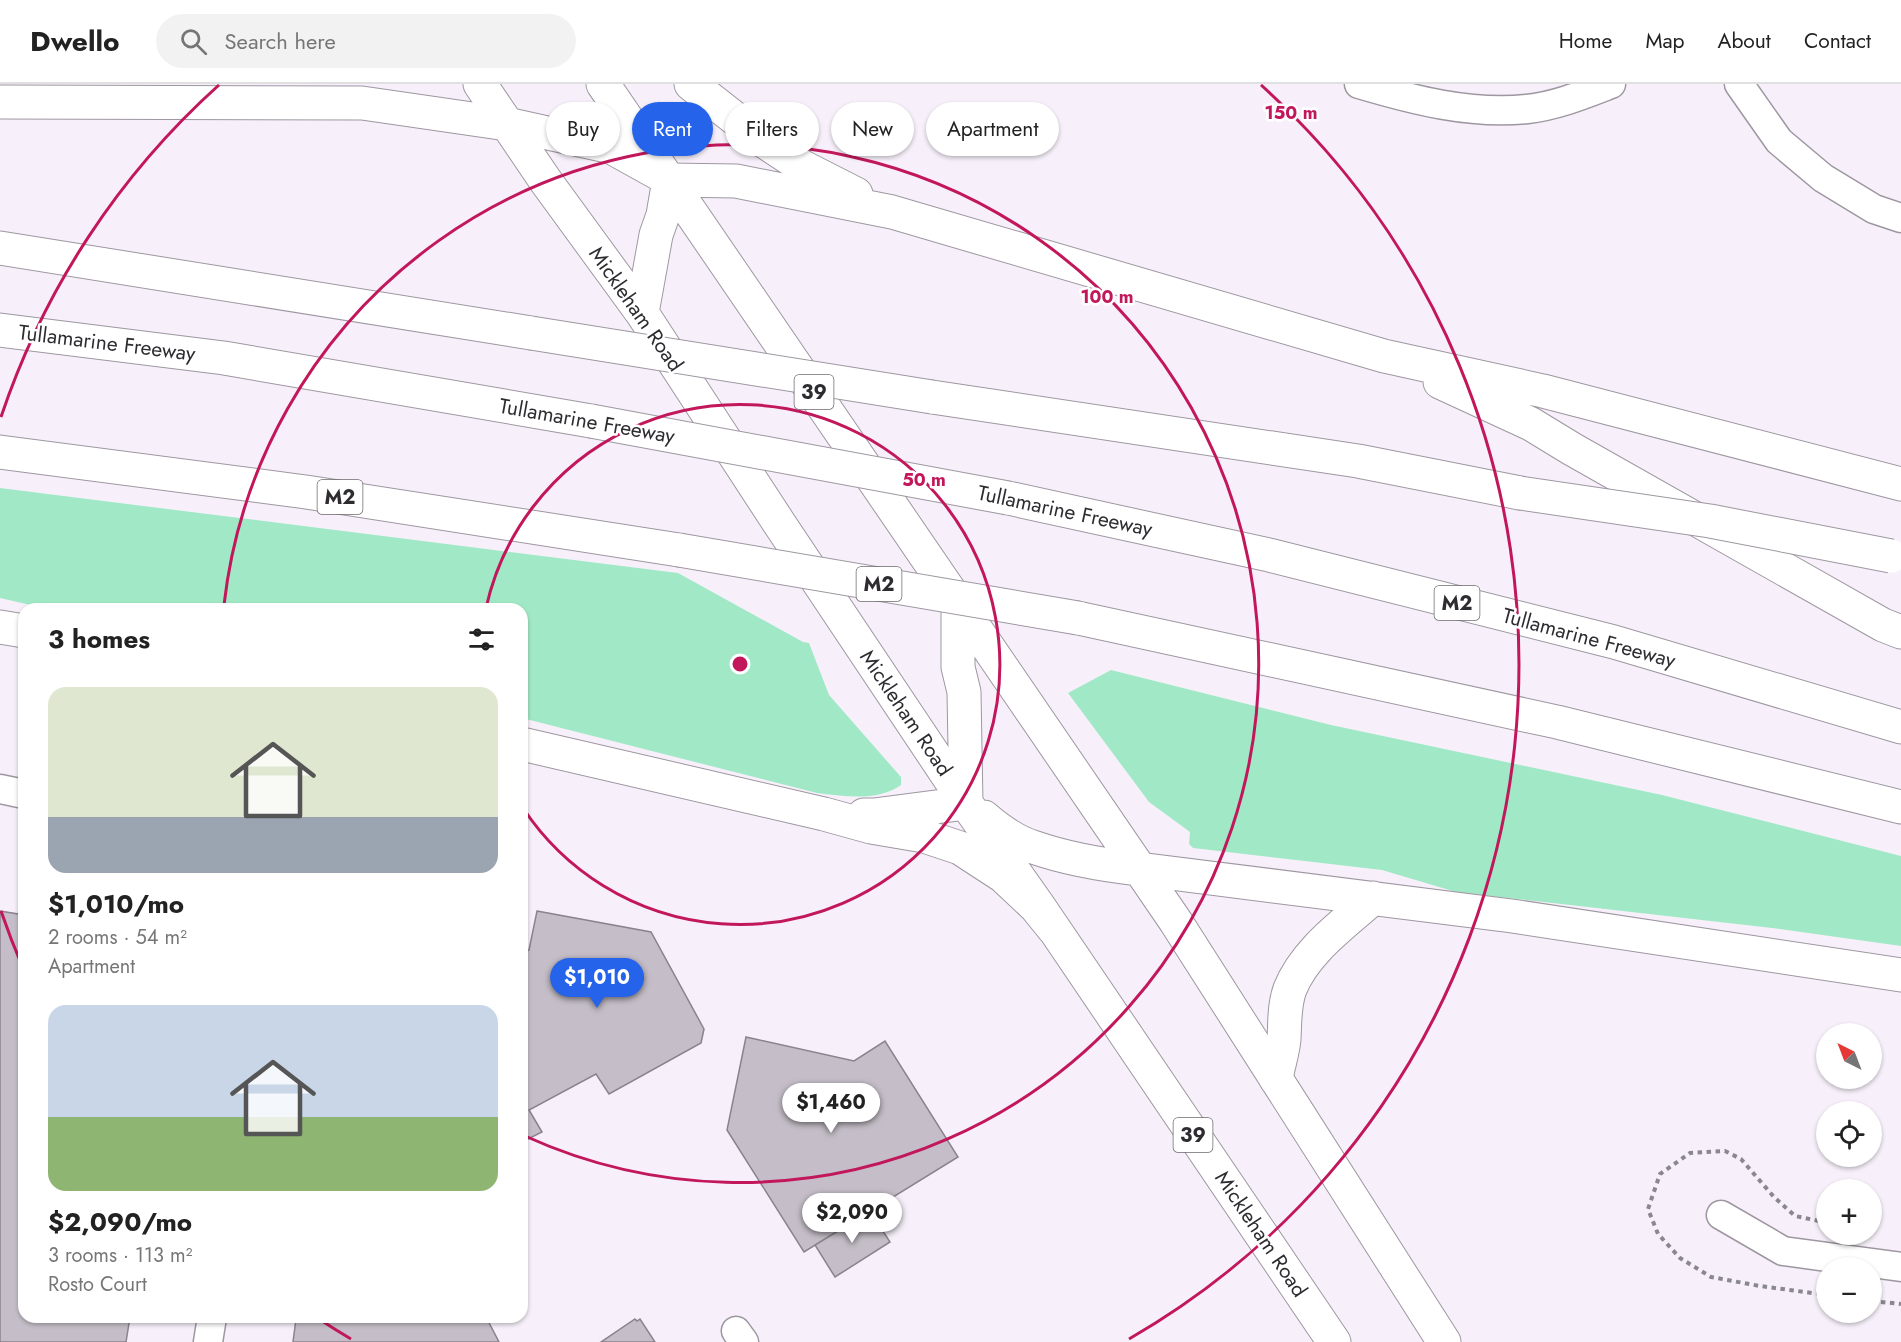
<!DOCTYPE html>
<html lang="en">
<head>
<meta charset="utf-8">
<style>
  body { margin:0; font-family:Jost,sans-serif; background:#f2f2f2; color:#222; height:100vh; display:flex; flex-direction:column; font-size:22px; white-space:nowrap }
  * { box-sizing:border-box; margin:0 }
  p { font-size:20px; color:#767676 }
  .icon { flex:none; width:33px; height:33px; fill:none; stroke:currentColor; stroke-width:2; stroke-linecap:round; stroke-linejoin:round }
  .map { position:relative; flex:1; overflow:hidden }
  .sheet { position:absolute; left:18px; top:519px; width:510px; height:720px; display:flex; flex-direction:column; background:#fff; border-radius:18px; box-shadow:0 2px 4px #0004 }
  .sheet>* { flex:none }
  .hud { position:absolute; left:546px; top:18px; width:570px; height:54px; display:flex; gap:12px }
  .needle { width:39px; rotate:318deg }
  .tools { position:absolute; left:1816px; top:939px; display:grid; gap:12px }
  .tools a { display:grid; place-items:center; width:66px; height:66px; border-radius:50%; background:#fff; box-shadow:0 2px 4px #0004; font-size:30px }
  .price { position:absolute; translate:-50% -51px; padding:0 14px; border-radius:21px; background:#fff; color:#222; font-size:20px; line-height:39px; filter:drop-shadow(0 2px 3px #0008) }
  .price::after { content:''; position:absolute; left:50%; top:36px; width:18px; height:14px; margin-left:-9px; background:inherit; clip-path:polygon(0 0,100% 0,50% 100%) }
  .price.on { background:#2563eb; color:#fff }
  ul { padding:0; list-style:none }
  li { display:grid; align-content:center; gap:12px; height:318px; padding:0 30px }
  li span { display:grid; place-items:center; height:186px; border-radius:18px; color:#555 }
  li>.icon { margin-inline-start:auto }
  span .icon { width:108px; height:108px; fill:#fffc; stroke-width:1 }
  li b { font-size:26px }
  h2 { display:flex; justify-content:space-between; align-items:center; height:72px; padding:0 30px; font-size:26px }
  .pill { padding:0 21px; border-radius:27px; background:#fff; box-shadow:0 2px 4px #0004; font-size:21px; line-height:54px }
  .pill.on { background:#2563eb; color:#fff }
  header { display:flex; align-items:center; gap:36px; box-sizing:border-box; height:84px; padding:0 30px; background:#fff; border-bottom:2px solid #e0e0e0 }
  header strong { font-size:28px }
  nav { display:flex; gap:33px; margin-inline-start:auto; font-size:21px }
  .search { width:420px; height:54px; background:#f2f2f2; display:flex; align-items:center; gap:15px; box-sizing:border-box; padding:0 21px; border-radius:33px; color:#767676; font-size:22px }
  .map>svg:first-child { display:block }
  .green { fill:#a1e9c6 }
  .building { fill:#c5bec8; stroke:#8a838d; stroke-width:1.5 }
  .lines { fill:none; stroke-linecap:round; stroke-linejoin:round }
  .minor-casing { stroke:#9e97a1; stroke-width:31 }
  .primary-casing { stroke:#9e97a1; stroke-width:35 }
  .motorway-casing { stroke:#9e97a1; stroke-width:35 }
  .path { stroke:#8b878e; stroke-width:4; stroke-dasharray:4.5 4.5; stroke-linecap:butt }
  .minor { stroke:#fff; stroke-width:28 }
  .primary { stroke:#fff; stroke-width:33 }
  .motorway { stroke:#fff; stroke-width:33 }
  .motorway-bridge-casing { stroke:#9e97a1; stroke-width:35; stroke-linecap:butt }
  .motorway-bridge { stroke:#fff; stroke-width:33 }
  .ring { fill:none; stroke:#c2185b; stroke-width:3 }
  .labels { text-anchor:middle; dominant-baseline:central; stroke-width:5; stroke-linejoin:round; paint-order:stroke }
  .shield { fill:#fff; stroke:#6d6b6e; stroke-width:1.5 }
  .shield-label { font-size:20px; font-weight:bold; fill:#2e2c30 }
  .street-label { font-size:21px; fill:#2e2c30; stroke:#fff }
  .centre { fill:#c2185b; stroke:#fff; stroke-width:3 }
  .ring-label { font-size:18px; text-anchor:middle; font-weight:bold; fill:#c2185b; stroke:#fff; stroke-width:5; stroke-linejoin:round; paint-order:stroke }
</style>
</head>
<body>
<header>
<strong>Dwello</strong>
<div class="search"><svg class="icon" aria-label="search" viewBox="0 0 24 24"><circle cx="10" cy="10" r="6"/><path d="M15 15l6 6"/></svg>Search here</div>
<nav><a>Home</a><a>Map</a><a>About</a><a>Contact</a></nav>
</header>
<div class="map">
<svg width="1901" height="1258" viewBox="0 0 1901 1258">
  <rect width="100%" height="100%" fill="#f7f0fa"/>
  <path class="green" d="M0 404 678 489 803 558 809 559 829 611 901 693V701C878 718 843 712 817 709L522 634V525H48L0 514Z
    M1111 586 1331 641 1662 711 1901 772V862L1772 844 1456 808 1382 786 1193 764 1189 760 1190 748 1149 718 1068 609Z"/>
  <path class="building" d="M0 827 24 831V1233H130L126 1258H0Z
    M537 827 651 848 704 945 701 959 609 1010 596 990 529 1026 542 1048 522 1058V870L529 866Z
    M746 953 854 977 885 957 958 1073 804 1168 727 1046Z
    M870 1127 890 1158 835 1193 815 1161Z
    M304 1233H486L499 1258H293L296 1235 304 1236Z
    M635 1235 637 1237 640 1235 655 1258H601Z"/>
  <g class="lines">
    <g class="minor-casing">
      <path id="minor" d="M1359 0C1413 16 1471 31 1527 25 1556 22 1585 10 1611 0
        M1739 0 1779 57 1823 94 1874 125 1901 134
        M0 705 24 710
        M1721 1131 1783 1167 1901 1183
        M736 1247 744 1258
        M208 1258 212 1233"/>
    </g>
    <g class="primary-casing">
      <path id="primary" d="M480 0 545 96 642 229 779 439 966 719 1040 824 1334 1258
        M603 0 1176 838 1444 1258
        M507 40 611 63 665 93
        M642 229 656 151 663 131 669 96
        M958 520V583L964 608 966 719
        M984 733C998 745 1016 758 1033 763 1067 775 1103 781 1139 785"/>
    </g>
    <g class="motorway-casing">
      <path id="motorway" d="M691 0 765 58 803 83 856 110
        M0 18 362 19 507 40
        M669 96 736 97 892 128 1384 272 1543 307 1901 400
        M0 164 531 249
        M0 246 224 274 591 337
        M1440 298 1531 340 1572 365 1883 541 1901 548
        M932 313 1358 377 1520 409
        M0 368 306 408 679 466
        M1008 414 1269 471 1614 558 1901 643
        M1078 534 1557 638 1901 723
        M0 543 24 547
        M522 660 824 730 871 743 924 752 960 764 1003 792 1036 823 1053 844
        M864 731H874L966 719
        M1139 785 1512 832 1901 891
        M1276 995C1278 982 1283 968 1284 955 1285 938 1284 921 1290 905 1305 867 1344 840 1373 814"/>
    </g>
    <path class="path" d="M1819 1137 1795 1132 1774 1113 1741 1075 1725 1067 1690 1069 1660 1090 1648 1125 1658 1150 1680 1174 1711 1193 1760 1202 1827 1211
      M1872 1217 1901 1220"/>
    <use href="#minor" class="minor"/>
    <use href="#primary" class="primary"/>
    <use href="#motorway" class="motorway"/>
    <g class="motorway-bridge-casing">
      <path id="motorway-bridge" d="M531 249 932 313
        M591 337 1008 414
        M1520 409 1710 437 1891 472
        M679 466 1078 534"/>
    </g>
    <use href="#motorway-bridge" class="motorway-bridge"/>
  </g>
  <g class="ring">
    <path d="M486 524A260 260 0 1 1 523 724"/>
    <path d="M224 521A519 519 0 1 1 525 1052"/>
    <path d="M351 1255A779 779 0 0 1 316 1233M23 884A779 779 0 0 1 1 827M1 333A779 779 0 0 1 219 1M1261 1A779 779 0 0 1 1129 1255"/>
  </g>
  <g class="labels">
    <g class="shield">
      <rect x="794.5" y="291" width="39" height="34" rx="4.5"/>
      <rect x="317.5" y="396" width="45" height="34" rx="4.5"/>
      <rect x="856.5" y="483" width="45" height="34" rx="4.5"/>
      <rect x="1434.5" y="502" width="45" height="34" rx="4.5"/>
      <rect x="1173.5" y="1034" width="39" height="34" rx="4.5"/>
    </g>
    <g class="shield-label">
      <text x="814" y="308">39</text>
      <text x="340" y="413">M2</text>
      <text x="879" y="500">M2</text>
      <text x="1457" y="519">M2</text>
      <text x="1193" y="1051">39</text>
    </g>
    <g class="street-label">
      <text transform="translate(636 225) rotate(55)">Mickleham Road</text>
      <text transform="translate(107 259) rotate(7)">Tullamarine Freeway</text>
      <text transform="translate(587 337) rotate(10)">Tullamarine Freeway</text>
      <text transform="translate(1065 427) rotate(12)">Tullamarine Freeway</text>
      <text transform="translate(1589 554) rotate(15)">Tullamarine Freeway</text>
      <text transform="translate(906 629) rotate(56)">Mickleham Road</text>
      <text transform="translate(1261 1150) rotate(56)">Mickleham Road</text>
    </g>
  </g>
  <circle cx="740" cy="580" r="9" class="centre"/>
  <g class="ring-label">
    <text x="1291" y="35">150 m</text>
    <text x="1107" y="219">100 m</text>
    <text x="924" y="402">50 m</text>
  </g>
</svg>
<div class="tools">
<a><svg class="needle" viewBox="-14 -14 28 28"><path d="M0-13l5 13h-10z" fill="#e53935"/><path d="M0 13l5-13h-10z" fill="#767676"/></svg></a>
<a><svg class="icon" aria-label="locate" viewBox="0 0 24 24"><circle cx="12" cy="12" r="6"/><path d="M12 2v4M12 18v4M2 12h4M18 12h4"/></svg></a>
<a>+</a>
<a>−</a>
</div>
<b class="price on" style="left:597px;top:925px">$1,010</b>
<b class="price" style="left:831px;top:1050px">$1,460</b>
<b class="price" style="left:852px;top:1160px">$2,090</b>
<div class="hud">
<a class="pill">Buy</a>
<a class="pill on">Rent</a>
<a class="pill">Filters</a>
<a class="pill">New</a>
<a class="pill">Apartment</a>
</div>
<section class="sheet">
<h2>3 homes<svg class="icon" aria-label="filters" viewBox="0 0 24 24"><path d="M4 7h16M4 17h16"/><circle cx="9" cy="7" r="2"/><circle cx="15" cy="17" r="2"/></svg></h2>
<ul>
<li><span style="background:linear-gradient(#dfe7d0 70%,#9aa5b1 0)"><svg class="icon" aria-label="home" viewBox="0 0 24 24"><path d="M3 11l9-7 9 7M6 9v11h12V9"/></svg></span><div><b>$1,010/mo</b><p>2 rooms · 54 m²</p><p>Apartment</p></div></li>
<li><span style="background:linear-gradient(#c9d6e8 60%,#8fb573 0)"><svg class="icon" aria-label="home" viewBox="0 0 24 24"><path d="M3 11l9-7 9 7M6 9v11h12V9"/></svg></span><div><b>$2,090/mo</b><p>3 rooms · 113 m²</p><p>Rosto Court</p></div></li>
</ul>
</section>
</div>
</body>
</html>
